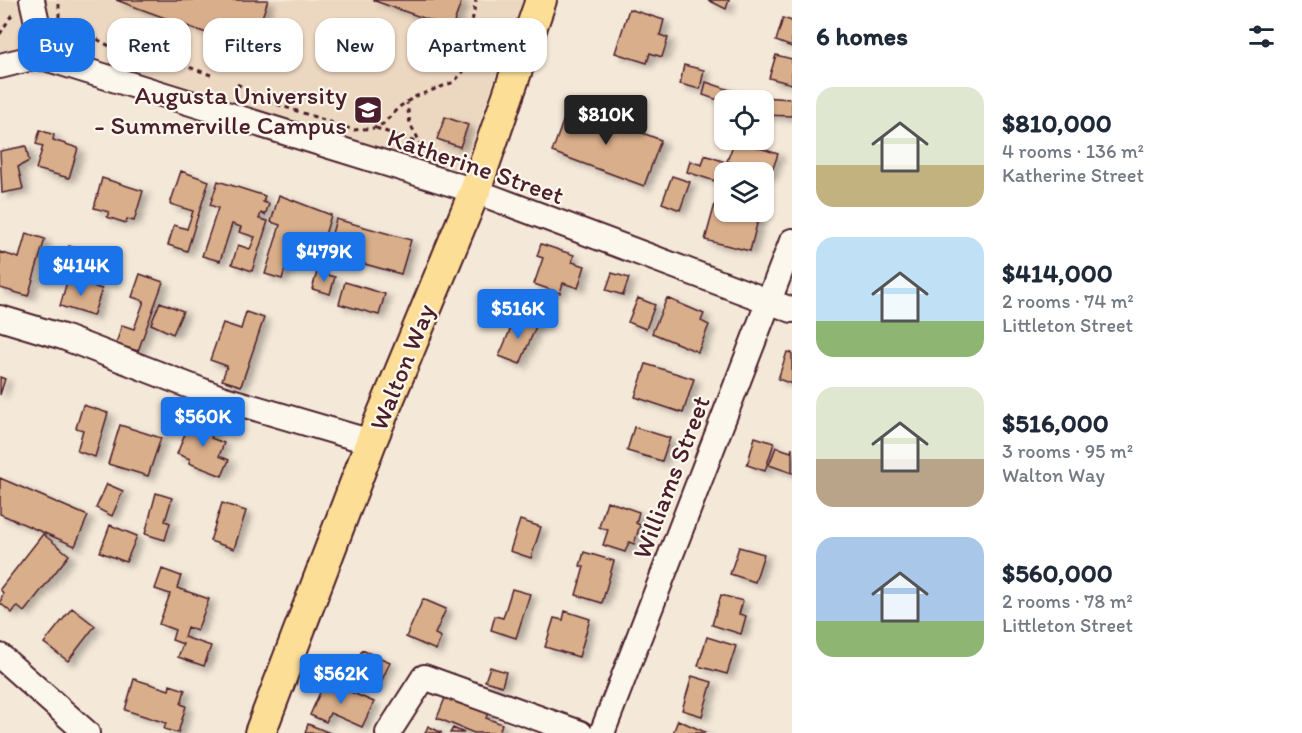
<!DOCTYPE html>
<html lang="en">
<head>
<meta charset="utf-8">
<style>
  body { margin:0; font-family:Itim,sans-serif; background:#f2f2f3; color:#1f2937; height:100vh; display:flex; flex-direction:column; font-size:22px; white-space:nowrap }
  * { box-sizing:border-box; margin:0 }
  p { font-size:20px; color:#747a83 }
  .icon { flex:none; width:33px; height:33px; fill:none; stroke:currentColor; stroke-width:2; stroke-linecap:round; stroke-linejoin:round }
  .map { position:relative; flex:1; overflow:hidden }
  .details { display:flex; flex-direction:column; background:#fff; width:510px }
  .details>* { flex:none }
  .banner { position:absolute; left:18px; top:18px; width:570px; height:54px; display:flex; gap:12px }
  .fabs { position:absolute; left:714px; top:90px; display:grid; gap:12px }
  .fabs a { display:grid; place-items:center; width:60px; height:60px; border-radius:12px; background:#fff; box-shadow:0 2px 4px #0004; font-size:30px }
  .price { position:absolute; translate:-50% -51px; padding:0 14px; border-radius:6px; background:#1a73e8; color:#fff; font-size:20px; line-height:39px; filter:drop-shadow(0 2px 3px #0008) }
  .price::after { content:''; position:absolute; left:50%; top:36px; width:18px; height:14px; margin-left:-9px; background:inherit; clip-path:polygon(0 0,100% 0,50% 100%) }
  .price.current { background:#222; color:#fff }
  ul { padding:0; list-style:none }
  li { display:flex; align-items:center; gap:18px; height:150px; padding:0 24px }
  li span { display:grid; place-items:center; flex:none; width:168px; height:120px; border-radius:18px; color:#555 }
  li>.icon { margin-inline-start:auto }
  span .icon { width:72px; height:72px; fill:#fffc; stroke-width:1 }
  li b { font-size:26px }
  h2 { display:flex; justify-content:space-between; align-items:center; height:72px; padding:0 24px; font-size:26px }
  .chip { padding:0 21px; border-radius:18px; background:#fff; box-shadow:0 2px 4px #0004; font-size:21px; line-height:54px }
  .chip.current { background:#1a73e8; color:#fff }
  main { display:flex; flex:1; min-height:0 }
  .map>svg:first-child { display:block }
  .built { fill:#ecd7c1 }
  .building { fill:#d9ae8a; stroke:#4a1f2b; stroke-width:1.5; filter:url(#shadow) }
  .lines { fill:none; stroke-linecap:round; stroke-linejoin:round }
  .minor-casing { stroke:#4a1f2b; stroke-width:28 }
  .major-casing { stroke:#4a1f2b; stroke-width:34 }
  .path { stroke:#4a1f2b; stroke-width:3; stroke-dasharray:4.5 4.5; stroke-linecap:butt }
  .minor { stroke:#fbf7ec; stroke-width:24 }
  .major { stroke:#fcde96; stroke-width:30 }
  .labels { text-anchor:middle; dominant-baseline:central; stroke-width:4.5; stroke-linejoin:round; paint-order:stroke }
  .poi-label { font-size:26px; fill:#4a1f2b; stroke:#fbf7ec; text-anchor:end }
  .street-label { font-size:26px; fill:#4a1f2b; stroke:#fbf7ec }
</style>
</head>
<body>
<main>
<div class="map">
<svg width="792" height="733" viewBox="0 0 792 733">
  <defs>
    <filter id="shadow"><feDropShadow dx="6" dy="4" stdDeviation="3" flood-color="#0004"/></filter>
  </defs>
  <rect width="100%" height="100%" fill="#f4e8d8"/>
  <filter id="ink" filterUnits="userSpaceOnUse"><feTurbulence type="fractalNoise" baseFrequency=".0167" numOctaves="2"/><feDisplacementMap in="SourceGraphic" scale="12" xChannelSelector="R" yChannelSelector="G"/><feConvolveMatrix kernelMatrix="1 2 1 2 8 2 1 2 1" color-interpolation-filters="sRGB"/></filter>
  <g filter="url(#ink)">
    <path class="built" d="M0 0H523L464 165 456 174 29 40 0 56Z"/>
    <path class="building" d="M116 0H268L259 26 250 23 242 46Z
      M372 0H462L452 28Z
      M708 0H729L726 9Z
      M629 9 664 20 660 35 668 38 662 57 650 53 647 63 615 53Z
      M783 18 792 21V47L776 41Z
      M776 55 792 59V84L769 78Z
      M684 65 704 70 700 89 680 84Z
      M706 82 733 91 730 100 724 102 703 95Z
      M761 97 792 99V116L764 115Z
      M569 105 661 140 644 186 552 152Z
      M445 117 468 125 460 147 437 139Z
      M40 130 54 135 53 140 78 148 69 178 36 169 43 146 36 144Z
      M735 140 778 154 770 177 764 172 727 161Z
      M26 146 29 161 18 167 23 189 2 193 0 151Z
      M705 155 728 163 721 183 687 172 690 161 702 165Z
      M181 171 209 181 187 251 168 245 174 225 187 229 193 211 170 204Z
      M672 176 690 182 680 210 662 203Z
      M102 178 143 191 134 221 127 219 126 223 107 217 109 212 94 208Z
      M218 181 265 196 263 202 269 204 265 215 261 213 259 219 268 221 252 271 232 264 238 245 250 249 255 237 239 232 241 227 232 224 220 261 202 256 218 208 210 205Z
      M279 195 331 215 322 245 295 236 282 279 265 274 280 225 271 222Z
      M715 204 724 207V212H743L759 216 750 251 705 240Z
      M336 219 411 240 401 274 339 257 337 262 325 259Z
      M26 233 45 239 28 296 0 288V252L19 258Z
      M541 244 574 255 572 262 585 266 578 288 563 283 560 293 534 284 543 258 537 256Z
      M69 246 87 252 79 273 61 267Z
      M317 272 335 277 330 294 312 289Z
      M612 273 629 278 623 295 606 290Z
      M140 274 163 282 138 351 116 344 122 325 134 329 144 301 132 297Z
      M68 278 102 289 93 316 60 306Z
      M345 282 385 294 379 315 339 304Z
      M638 298 655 305 646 329 628 322Z
      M667 298 704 314 701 321 709 325 698 352 652 333Z
      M160 302 183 311 173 334 151 324Z
      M246 312 264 318 241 386 222 380 227 366 210 360 223 323 241 329Z
      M516 316 537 324 520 364 499 356Z
      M787 352 792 353V384L778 379Z
      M646 364 694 379 683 413 635 397Z
      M0 377 5 379 0 395Z
      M83 405 108 413 95 457 77 451 83 430 76 428Z
      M202 419 216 424 211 438 224 443 219 456 229 460 222 476 189 463 190 459 177 454 189 423 199 427Z
      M120 425 161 438 148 476 108 464Z
      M634 427 670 438 662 461 627 451Z
      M755 437 774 443 765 471 747 465Z
      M776 447 791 452 792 448V473L769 465Z
      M0 478 88 516 75 546 0 514Z
      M107 484 123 491 112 516 96 508Z
      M156 493 172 498 165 521 170 523 165 540 145 534Z
      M607 501 639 512 636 523 640 525 634 544 629 542 625 552 603 545 608 530 599 527Z
      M222 503 246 511 234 549 210 541Z
      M520 520 541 527 531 558 510 551Z
      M110 525 137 536 126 562 100 552Z
      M43 534 69 555 24 612 17 606 12 613 0 603 3 593 0 589Z
      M739 547 764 554 755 582 730 574Z
      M584 552 614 561 602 603 576 595 584 567 580 566Z
      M162 569 181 576 177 588 209 599 197 631 187 627 184 637 211 646 204 666 178 657 183 644 172 640 175 630 159 624 170 594 155 589Z
      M512 589 530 594 516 638 491 630 495 616 503 618Z
      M721 595 743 601 739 614 746 616 741 634 712 625Z
      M423 599 446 609 435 634 441 637 436 650 406 637Z
      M72 608 95 626 68 661 44 643Z
      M565 611 590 619 579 657 545 647 554 618 563 620Z
      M707 637 736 646 727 674 698 666Z
      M362 650 390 662 379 687 361 679 357 687 330 675 335 665 343 668 347 659 356 664Z
      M490 667 506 672 502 686 485 681Z
      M692 676 712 682 702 716 682 710Z
      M134 679 169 690 170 685 185 690 181 704 186 706 178 733 164 729 166 723 125 710Z
      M325 681 374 702 362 727 330 713 326 722 310 715Z
      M449 688 491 705 486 718 502 724 499 733H474L437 718Z
      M678 720 705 732 704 733H673Z
      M308 724 330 733H305Z
      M428 726 442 733H425Z
      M453 728 464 733H450Z"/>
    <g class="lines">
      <g class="minor-casing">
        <path id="minor" d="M32 0 45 58
          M0 66 32 58H45L475 191 792 310
          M0 318 63 337 221 398 371 442
          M0 656 87 733
          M388 733 424 677 580 733
          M602 733 792 241"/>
      </g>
      <g class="major-casing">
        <path id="major" d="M260 733 371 442 476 188 541 0"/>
      </g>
      <path class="path" d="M59 4V20L63 30 71 35 95 38 129 57 146 62 172 61 211 75
        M0 34 14 11
        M237 84 273 103 354 130 374 128 383 124 399 107 414 97 454 82 463 72 476 0
        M376 128 421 144 410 124 407 103"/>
      <use href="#minor" class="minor"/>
      <use href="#major" class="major"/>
    </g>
  </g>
  <defs>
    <g id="university-square" transform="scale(1.5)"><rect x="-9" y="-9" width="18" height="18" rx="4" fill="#4a1f2b" stroke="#fbf7ec"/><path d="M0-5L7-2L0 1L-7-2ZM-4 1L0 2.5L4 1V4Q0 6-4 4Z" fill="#fff"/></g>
  </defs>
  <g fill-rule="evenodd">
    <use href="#university-square" x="368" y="110"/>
  </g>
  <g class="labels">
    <g class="poi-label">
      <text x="347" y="95">Augusta University<tspan x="347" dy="30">- Summerville Campus</tspan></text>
    </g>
    <g class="street-label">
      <text transform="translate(476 166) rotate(19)">Katherine Street</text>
      <text transform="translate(402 367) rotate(-68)">Walton Way</text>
      <text transform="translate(671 477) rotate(-69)">Williams Street</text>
    </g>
  </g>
</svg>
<div class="fabs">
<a><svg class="icon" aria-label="locate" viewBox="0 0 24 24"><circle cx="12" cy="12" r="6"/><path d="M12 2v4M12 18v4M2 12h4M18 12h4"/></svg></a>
<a><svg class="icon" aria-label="layers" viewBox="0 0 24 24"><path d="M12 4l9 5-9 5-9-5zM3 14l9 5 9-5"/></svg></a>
</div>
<b class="price current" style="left:606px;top:146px">$810K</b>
<b class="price" style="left:324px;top:283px">$479K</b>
<b class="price" style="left:81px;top:297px">$414K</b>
<b class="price" style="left:518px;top:340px">$516K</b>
<b class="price" style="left:203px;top:448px">$560K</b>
<b class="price" style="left:341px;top:705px">$562K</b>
<div class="banner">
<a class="chip current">Buy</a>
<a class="chip">Rent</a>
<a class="chip">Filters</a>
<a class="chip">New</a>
<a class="chip">Apartment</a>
</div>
</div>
<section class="details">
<h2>6 homes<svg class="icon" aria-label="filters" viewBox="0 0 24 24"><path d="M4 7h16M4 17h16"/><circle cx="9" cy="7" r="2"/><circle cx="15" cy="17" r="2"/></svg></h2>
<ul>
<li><span style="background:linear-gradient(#dfe7d0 65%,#c2b280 0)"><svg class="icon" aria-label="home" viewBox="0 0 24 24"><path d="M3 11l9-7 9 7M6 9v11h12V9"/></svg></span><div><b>$810,000</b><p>4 rooms · 136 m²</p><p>Katherine Street</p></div></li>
<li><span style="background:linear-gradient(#bfe0f5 70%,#8fb573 0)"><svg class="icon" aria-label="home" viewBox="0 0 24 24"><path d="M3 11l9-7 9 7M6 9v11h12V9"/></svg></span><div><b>$414,000</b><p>2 rooms · 74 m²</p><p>Littleton Street</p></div></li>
<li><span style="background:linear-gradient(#dfe7d0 60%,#b9a48a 0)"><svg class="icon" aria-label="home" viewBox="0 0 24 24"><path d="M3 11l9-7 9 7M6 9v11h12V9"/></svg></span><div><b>$516,000</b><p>3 rooms · 95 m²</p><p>Walton Way</p></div></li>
<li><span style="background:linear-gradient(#a9c7e8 70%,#8fb573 0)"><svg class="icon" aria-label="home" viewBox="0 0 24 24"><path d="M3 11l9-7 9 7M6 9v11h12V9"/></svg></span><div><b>$560,000</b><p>2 rooms · 78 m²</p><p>Littleton Street</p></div></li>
</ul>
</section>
</main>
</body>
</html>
